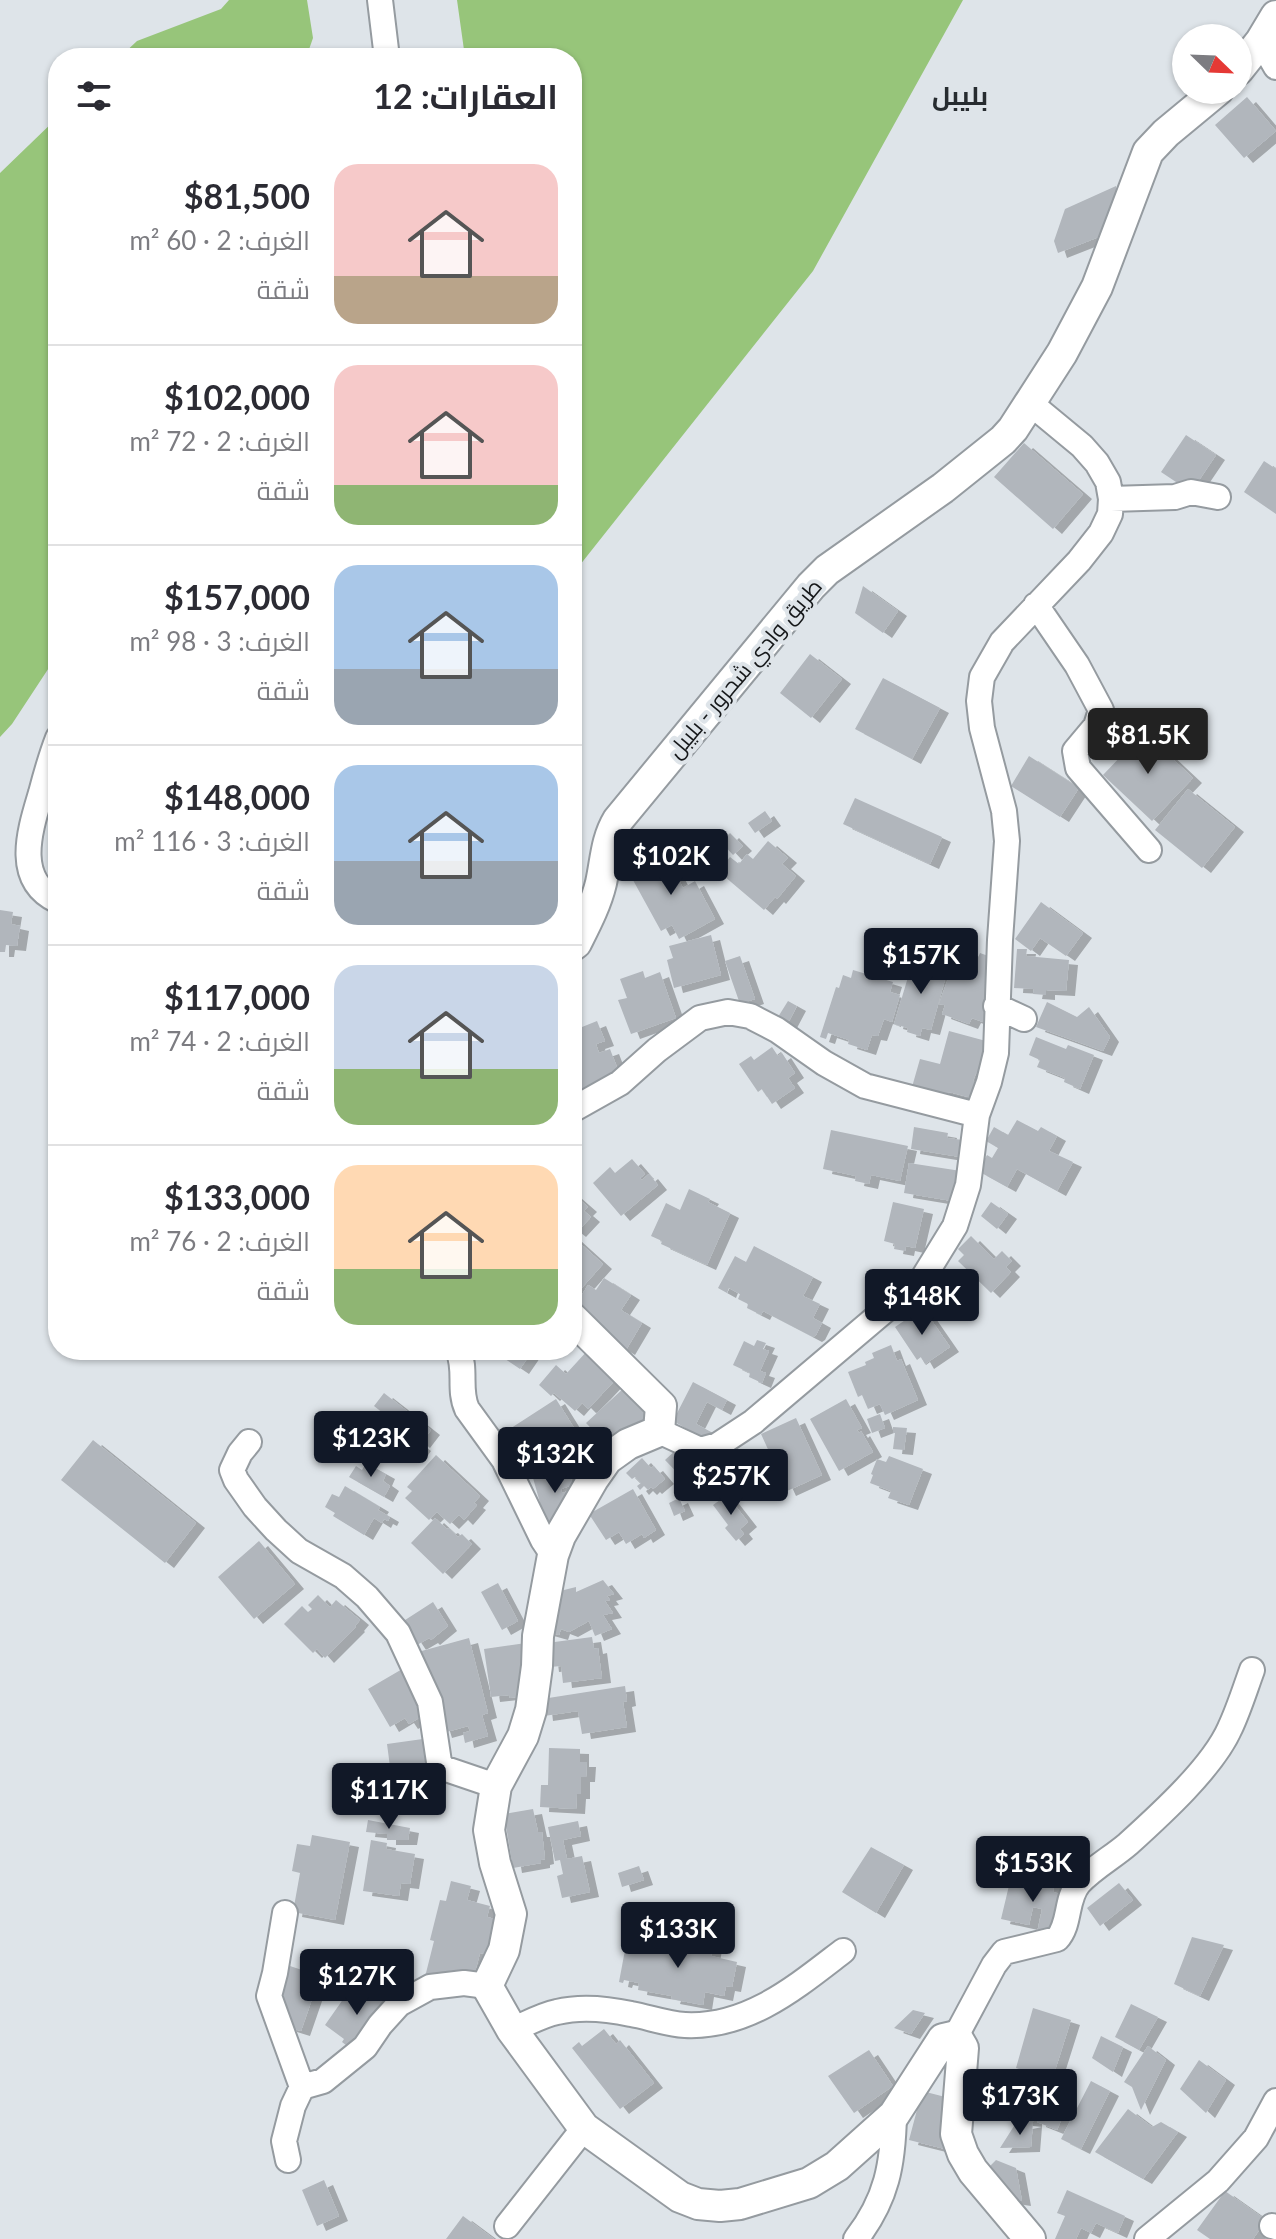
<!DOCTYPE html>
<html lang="ar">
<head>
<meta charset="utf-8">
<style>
  body { margin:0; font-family:Lato,Cairo,sans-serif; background:#f2f2f3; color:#2b2b33; direction:rtl; height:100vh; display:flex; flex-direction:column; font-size:30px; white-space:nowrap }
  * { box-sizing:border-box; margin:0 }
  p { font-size:26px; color:#7c7c81 }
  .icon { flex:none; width:44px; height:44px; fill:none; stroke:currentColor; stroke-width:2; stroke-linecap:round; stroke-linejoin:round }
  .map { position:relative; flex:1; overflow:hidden; direction:ltr }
  .panel { position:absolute; left:48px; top:48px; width:534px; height:1312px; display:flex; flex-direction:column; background:#fff; border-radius:32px; box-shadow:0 2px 6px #0004; direction:rtl }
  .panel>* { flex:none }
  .needle { width:52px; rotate:113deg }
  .tools { position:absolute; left:1172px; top:24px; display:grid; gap:16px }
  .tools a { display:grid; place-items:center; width:80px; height:80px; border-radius:50%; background:#fff; box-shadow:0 2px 6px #0004; font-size:40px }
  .price { position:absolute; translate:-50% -68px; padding:0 18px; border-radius:8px; background:#111827; color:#fff; font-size:26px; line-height:52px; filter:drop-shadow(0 2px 4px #0008) }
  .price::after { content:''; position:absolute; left:50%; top:48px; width:24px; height:18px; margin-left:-12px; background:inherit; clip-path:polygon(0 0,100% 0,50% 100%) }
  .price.current { background:#222; color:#fff }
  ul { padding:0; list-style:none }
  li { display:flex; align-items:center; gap:24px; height:200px; padding:0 24px }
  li+li { border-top:2px solid #e1e1e2 }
  li span { display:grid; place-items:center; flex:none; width:224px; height:160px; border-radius:24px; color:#555 }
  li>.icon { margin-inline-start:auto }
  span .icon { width:96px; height:96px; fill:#fffc; stroke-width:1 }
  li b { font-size:34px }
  h2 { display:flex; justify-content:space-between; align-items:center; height:96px; padding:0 24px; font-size:34px }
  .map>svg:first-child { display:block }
  .forest { fill:#97c57a }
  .building { fill:#b1b6bc; filter:url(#shadow) }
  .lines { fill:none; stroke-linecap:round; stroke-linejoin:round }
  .minor-casing { stroke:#959ba0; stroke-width:28 }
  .tertiary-casing { stroke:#959ba0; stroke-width:34 }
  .minor { stroke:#fff; stroke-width:24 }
  .tertiary { stroke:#fff; stroke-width:30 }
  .labels { text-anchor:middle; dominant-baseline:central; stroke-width:8; stroke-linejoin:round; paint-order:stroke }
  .street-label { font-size:22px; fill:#151719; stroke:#dee4e9 }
  .quarter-label { font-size:26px; font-weight:bold; fill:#272c30; stroke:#dee4e9 }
</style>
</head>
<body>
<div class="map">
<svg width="1276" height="2239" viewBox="0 0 1276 2239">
  <defs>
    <filter id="shadow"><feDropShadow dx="9" dy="5" stdDeviation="0" flood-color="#0004"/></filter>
  </defs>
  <rect width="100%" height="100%" fill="#dee4e9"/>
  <path class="forest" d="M229 0H307L313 38 306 58H119L137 41 221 9Z
    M457 0H963L813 271 572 575V58H463L464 50Z
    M58 117V654L12 724 0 737V173Z"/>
  <path class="building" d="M1247 97 1276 131 1244 158 1215 125Z
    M1116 186 1118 211 1109 233 1058 253 1054 241 1065 209Z
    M1186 435 1216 455 1191 492 1161 472Z
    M1024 443 1083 494 1053 529 994 477Z
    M1264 461 1276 469V514L1244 492Z
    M863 586 898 611 883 633 855 613Z
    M810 654 842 679 811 718 780 693Z
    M883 678 940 708 912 759 855 729Z
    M1144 732 1193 778 1152 821 1103 775Z
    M1029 756 1079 788 1060 817 1011 786Z
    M1188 789 1235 827 1202 868 1155 830Z
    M855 798 942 837 930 864 843 824Z
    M765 811 772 821 755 833 748 823Z
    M730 833 743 846 733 855 721 842Z
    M768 841 788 858 782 864 796 876 777 899 775 897 764 910 718 871 730 857 739 864 747 854 753 859Z
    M664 851 683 888 695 881 715 919 679 939 672 925 661 931 628 871Z
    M1041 902 1083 933 1066 956 1040 938 1031 951 1015 939Z
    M0 910 13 912 11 924 20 926 17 946 6 945 5 952H0Z
    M711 935 721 975 674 988 667 960 673 958 669 946Z
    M959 948 974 953 972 956 978 958 980 953 994 958 995 969 983 1022 972 1018 969 1024 942 1014 945 1005 939 1004Z
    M1017 949H1027L1026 956 1069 960 1066 991 1046 990V995L1033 994 1034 989 1014 988Z
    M740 956 755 999 740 1004 725 961Z
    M914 957 929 961 928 965 934 966 936 961 949 965 931 1030 922 1028 920 1036 907 1032 908 1028 894 1024Z
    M853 970 893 982 890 992 900 995 892 1022 884 1019 878 1036 872 1035 867 1050 848 1044 849 1040 828 1033 826 1039 820 1037 836 987 839 988 843 975 851 978Z
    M643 971 645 978 660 972 676 1018 631 1034 618 1000 627 998 620 979Z
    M788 1001 797 1006 788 1023 778 1017Z
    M1047 1002 1077 1017 1089 1007 1110 1037 1103 1051 1036 1027Z
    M597 1021 605 1041 596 1044 599 1053 610 1049 618 1070 611 1072 614 1081 575 1097 572 1088V1031Z
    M949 1031 986 1041 982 1074 976 1073 973 1081 977 1082 972 1098 949 1092 947 1096 912 1087 920 1059 940 1064Z
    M1036 1037 1066 1049 1068 1045 1094 1055 1080 1089 1064 1082 1065 1078 1037 1067 1040 1060 1029 1055Z
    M772 1047 778 1056 782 1053 795 1073 788 1078 795 1088 772 1104 762 1089 758 1092 739 1064 751 1056 754 1060Z
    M1017 1120 1038 1131 1041 1127 1057 1136 1049 1151 1073 1162 1057 1191 1017 1169 1007 1187 978 1171 987 1155 992 1158 998 1148 986 1141 994 1127 1008 1135Z
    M914 1127 948 1133 947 1138 963 1140 960 1157 911 1149Z
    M831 1130 908 1146 900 1181 871 1175 869 1184 855 1181 856 1176 823 1169Z
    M632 1159 645 1174 640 1178 642 1180 649 1174 658 1185 621 1216 593 1183 610 1167 615 1173Z
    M909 1163 961 1171 958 1202 904 1193Z
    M689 1189 710 1199 708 1202 730 1213 707 1265 661 1244 662 1241 651 1236 666 1203 680 1210Z
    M572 1193 588 1207 584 1211 591 1217 577 1232 572 1228Z
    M893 1202 924 1209 915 1248 906 1246 905 1251 894 1249 895 1244 884 1241Z
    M991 1202 1008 1214 997 1229 981 1216Z
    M572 1236 603 1264 572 1299Z
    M971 1236 994 1259 1002 1251 1012 1261 1006 1267 1011 1272 991 1293 958 1261 964 1255 958 1249Z
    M754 1246 813 1277 803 1296 820 1304 813 1318 822 1323 816 1335 813 1337 763 1311 761 1315 747 1308 748 1304 738 1299 740 1294 729 1288 727 1293 718 1288 735 1256 746 1262Z
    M604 1278 631 1295 621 1310 642 1323 626 1350 602 1335 575 1306 588 1285 596 1290Z
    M923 1308 950 1347 925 1364 921 1357 917 1360 895 1327Z
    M757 1340 766 1343 763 1349 769 1351 760 1371 766 1373 762 1383 749 1377 750 1373 733 1365 744 1341 754 1346Z
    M891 1345 897 1361 901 1359 918 1400 885 1415 880 1404 868 1409 862 1395 858 1397 848 1372 866 1365 865 1362 874 1358 872 1353Z
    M497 1350H533L520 1369 496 1353Z
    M588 1350 618 1377 588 1409 582 1403 575 1411 554 1393 551 1396 539 1385 556 1365 566 1374Z
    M693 1382 727 1400 722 1410 707 1402 696 1424 711 1432 708 1438 702 1436 700 1439 688 1433 689 1430 673 1421Z
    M625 1387 652 1416 614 1452 586 1423Z
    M384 1393 431 1430 421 1443 374 1406Z
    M556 1399 579 1436 563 1447 557 1439 539 1451 543 1456 527 1466 505 1432Z
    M846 1399 862 1428 857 1430 859 1433 861 1431 873 1452 839 1471 810 1419Z
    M381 1414 396 1426 390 1434 375 1422Z
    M880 1414 885 1428 872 1433 867 1419Z
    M796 1418 822 1475 787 1491 761 1434Z
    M893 1427 907 1428 904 1450 893 1449 895 1433H893Z
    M413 1439 422 1446 414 1457 405 1450Z
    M93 1440 196 1523 165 1563 61 1480Z
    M677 1449 703 1476 697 1481 695 1479 689 1485 665 1460Z
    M436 1455 480 1496 474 1503 477 1505 464 1520 459 1515 450 1524 437 1512 429 1520 405 1498 412 1491 407 1487Z
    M889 1456 923 1469 909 1505 888 1498 891 1491 870 1483 873 1475 871 1474 877 1459 886 1462Z
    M642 1458 651 1468 654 1466 665 1479 653 1489 651 1487 648 1490 644 1486 640 1490 637 1486 641 1483 635 1477 632 1479 626 1473Z
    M366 1463 386 1474 383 1481 390 1486 384 1497 349 1477 356 1466 362 1470Z
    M568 1467 573 1485 561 1489 562 1493 575 1489 568 1517 546 1524 533 1478Z
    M345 1486 380 1507 378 1510 390 1517 388 1521 384 1519 382 1523 374 1518 364 1535 333 1516 335 1513 325 1507 332 1494 339 1497Z
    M633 1489 656 1530 644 1538 642 1534 626 1544 619 1532 606 1540 589 1514Z
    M727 1495 748 1522 740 1529 744 1534 736 1541 725 1528 728 1525 713 1505Z
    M679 1498 685 1511 674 1516 669 1503Z
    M435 1518 447 1529 449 1528 458 1537 462 1534 472 1544 443 1574 411 1543Z
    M259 1541 295 1584 254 1619 218 1577Z
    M603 1580 614 1594 607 1596 610 1600 605 1601 613 1613 603 1615 612 1629 595 1636 589 1621 569 1632 561 1629 559 1635 545 1631 560 1591 576 1587V1592Z
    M498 1583 518 1621 502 1630 481 1592Z
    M318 1595 330 1607 336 1600 360 1620 355 1626 356 1627 325 1658 317 1649 313 1653 284 1624 302 1606 308 1612 312 1609 308 1605Z
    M433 1602 448 1626 431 1640 429 1638 417 1645 402 1622Z
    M592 1637 594 1649 598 1648 602 1678 563 1683 561 1666 550 1667 547 1643Z
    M469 1638 488 1713 482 1715 488 1736 465 1743 463 1733 470 1731 468 1726 443 1733 418 1652Z
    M526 1643 528 1695 510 1698 509 1695 491 1697 484 1649Z
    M404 1668 429 1712 409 1724 405 1718 390 1727 368 1689Z
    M625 1686 627 1701 623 1702 627 1727 582 1734 578 1711 544 1716 542 1699Z
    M430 1738 434 1767 426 1768 428 1782 419 1783 420 1793 394 1797 387 1744Z
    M549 1748 580 1749V1762H587L586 1777H581V1794H577L576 1809 540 1807 541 1785H548Z
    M533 1809 538 1832H542L545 1859 541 1860V1863L513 1868 504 1814Z
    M368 1820 410 1828 408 1840H387V1834L366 1832Z
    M578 1821 581 1836 563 1840 567 1859 582 1856 590 1892 562 1898 557 1876 563 1874 560 1860 555 1861 548 1827Z
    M312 1835 350 1842 335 1920 293 1912 300 1873 292 1871 297 1844 310 1846Z
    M371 1840 387 1843 386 1849 415 1854 410 1884 401 1883 399 1896 363 1891Z
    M871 1847 904 1865 876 1913 842 1892Z
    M639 1866 644 1880 622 1887 618 1873Z
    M1012 1873 1055 1882 1053 1892 1060 1894 1055 1914 1063 1916 1058 1938 1037 1933 1042 1909 1033 1907 1029 1925 1001 1919Z
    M451 1881 471 1886 467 1900 490 1906 487 1917 499 1920 491 1955 480 1953 474 1976 450 1970 447 1983 425 1977 434 1941 430 1940 440 1900 446 1901Z
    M1119 1883 1133 1900 1100 1926 1087 1908Z
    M1192 1937 1224 1945 1200 1996 1174 1984Z
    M669 1938 713 1946 711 1956 737 1962 732 1987 726 1986 724 1996 705 1992 703 2005 671 1999 672 1996 638 1990 639 1983 624 1980 623 1983 619 1982 625 1950 632 1951 633 1944 647 1946 648 1941 668 1945Z
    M290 1966 320 1976 301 2031 288 2027 277 2003Z
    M362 1987 389 2006 355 2052 342 2042 344 2039 325 2025 351 1988 358 1993Z
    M1131 2004 1158 2017 1139 2050 1115 2037Z
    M1033 2008 1071 2020 1052 2080 1016 2068Z
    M913 2010 925 2013 911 2034 894 2028Z
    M604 2029 616 2044 620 2040 654 2083 620 2109 572 2048 579 2042 582 2046Z
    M1101 2036 1123 2047 1113 2072 1092 2058Z
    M1148 2046 1166 2060 1141 2110 1132 2087 1124 2082Z
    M869 2050 893 2086 854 2113 828 2076Z
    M1199 2060 1226 2080 1206 2113 1180 2089Z
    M1091 2081 1110 2091 1081 2149 1061 2139Z
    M922 2091 957 2100 945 2149 909 2140Z
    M1012 2093 1034 2097 1033 2122 1007 2119Z
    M1048 2096 1068 2104 1057 2130 1037 2122Z
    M1128 2109 1152 2127 1161 2122 1178 2132 1143 2179 1095 2152Z
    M1033 2122 1031 2147 1000 2148 1014 2126Z
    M996 2160 1016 2168 1022 2201 1002 2198 990 2166Z
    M324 2180 339 2216 317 2226 302 2190Z
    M1067 2190 1125 2216 1118 2233 1096 2223 1091 2233 1081 2228 1076 2239H1055L1065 2216 1057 2213Z
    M1225 2191 1266 2220 1253 2239H1210L1197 2230Z
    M463 2216 494 2239H446Z"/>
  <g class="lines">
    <g class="minor-casing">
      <path id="minor" d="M380 0 387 58
        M1261 41 1276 67
        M1111 499 1175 497 1191 492 1218 497
        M1036 605 1077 665 1101 710 1096 726 1075 751 1078 768 1149 850
        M58 738C51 756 46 774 41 793 30 830 13 880 58 901
        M996 1006 1024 1019
        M572 1110 620 1083 657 1050 700 1018 728 1012 750 1016 777 1030 824 1063 865 1086 977 1115
        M458 1350C467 1369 458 1390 467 1409L504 1460 543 1540 553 1555
        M659 1431 700 1450 718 1445 753 1422 923 1278 955 1226 968 1185 977 1115 989 1082 996 1053 1000 940 1007 841 1004 811 982 728 979 701 982 677 1002 642 1079 561 1101 533 1110 514 1111 499 1108 482 1097 463 1082 446 1030 403
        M249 1442 240 1453 232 1470 236 1480 255 1507 276 1530 299 1551 343 1576 367 1597 398 1633 430 1702 439 1762 443 1768 496 1786
        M285 1913 275 1973 269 1996 302 2087
        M512 2030C526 2024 542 2015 557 2012 581 2006 608 2009 631 2014 648 2017 667 2024 685 2025 748 2028 796 1987 843 1951
        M956 2036 994 1965 1004 1952 1057 1939C1071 1924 1065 1899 1079 1883 1093 1868 1113 1857 1128 1844 1160 1815 1213 1767 1230 1728 1239 1709 1245 1689 1252 1670
        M288 2160 284 2141 293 2106 302 2087 323 2081 365 2047 380 2025 399 2004 430 1987 464 1983 487 1986
        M507 2226 584 2128
        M1272 2226 1276 2227
        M856 2239C887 2199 893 2164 894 2115
        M1147 2239 1218 2181 1256 2138 1276 2101"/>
    </g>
    <g class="tertiary-casing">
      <path id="tertiary" d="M1238 70 1261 41 1276 16
        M572 946 576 943C586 923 596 904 601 883 606 860 606 840 618 820L811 586 827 570 943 488 1003 440 1013 429 1062 353 1097 287 1148 152 1166 133 1218 90
        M572 1318 661 1406 659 1431 628 1444 607 1459 593 1479 560 1536 553 1555 538 1636 537 1666 531 1710 523 1736 496 1786 489 1830 495 1863 511 1914 504 1950 487 1986 512 2030 584 2128 680 2197 698 2204 720 2206 740 2204 809 2183 837 2166 894 2115 943 2039 956 2036 963 2048 956 2134 963 2154 973 2171 1030 2239"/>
    </g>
    <use href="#minor" class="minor"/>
    <use href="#tertiary" class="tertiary"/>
  </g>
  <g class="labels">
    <g class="street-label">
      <text transform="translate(744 668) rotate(-50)">طريق وادي شحرور - بليبل</text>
    </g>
    <g class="quarter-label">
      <text x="960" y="95">بليبل</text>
    </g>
  </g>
</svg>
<div class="tools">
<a><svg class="needle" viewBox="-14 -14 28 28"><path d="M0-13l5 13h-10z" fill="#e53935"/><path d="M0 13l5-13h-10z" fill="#7c7c81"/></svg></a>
</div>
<b class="price current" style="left:1148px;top:776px">$81.5K</b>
<b class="price" style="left:671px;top:897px">$102K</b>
<b class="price" style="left:921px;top:996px">$157K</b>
<b class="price" style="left:922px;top:1337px">$148K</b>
<b class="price" style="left:371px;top:1479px">$123K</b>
<b class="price" style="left:555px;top:1495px">$132K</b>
<b class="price" style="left:731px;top:1517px">$257K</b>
<b class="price" style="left:389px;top:1831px">$117K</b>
<b class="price" style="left:1033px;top:1904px">$153K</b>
<b class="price" style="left:678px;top:1970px">$133K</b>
<b class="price" style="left:357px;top:2017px">$127K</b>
<b class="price" style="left:1020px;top:2137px">$173K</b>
<section class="panel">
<h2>العقارات: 12<svg class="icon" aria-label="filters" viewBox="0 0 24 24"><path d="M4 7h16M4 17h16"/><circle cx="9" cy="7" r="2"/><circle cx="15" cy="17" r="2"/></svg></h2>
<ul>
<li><span style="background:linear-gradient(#f6c9c9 70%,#b9a48a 0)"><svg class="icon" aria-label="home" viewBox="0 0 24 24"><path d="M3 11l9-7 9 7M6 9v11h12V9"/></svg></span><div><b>$81,500</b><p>الغرف: 2 · 60 m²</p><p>شقة</p></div></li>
<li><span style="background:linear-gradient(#f6c9c9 75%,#8fb573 0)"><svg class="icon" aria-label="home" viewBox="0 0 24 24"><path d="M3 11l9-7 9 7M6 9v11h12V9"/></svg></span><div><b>$102,000</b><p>الغرف: 2 · 72 m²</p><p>شقة</p></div></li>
<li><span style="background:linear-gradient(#a9c7e8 65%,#9aa5b1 0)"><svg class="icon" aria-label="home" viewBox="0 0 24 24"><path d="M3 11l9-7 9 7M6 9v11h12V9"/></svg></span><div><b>$157,000</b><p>الغرف: 3 · 98 m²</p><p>شقة</p></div></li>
<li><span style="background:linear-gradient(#a9c7e8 60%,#9aa5b1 0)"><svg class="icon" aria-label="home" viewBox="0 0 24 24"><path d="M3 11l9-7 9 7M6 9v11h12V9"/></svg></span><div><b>$148,000</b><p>الغرف: 3 · 116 m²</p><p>شقة</p></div></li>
<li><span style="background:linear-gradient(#c9d6e8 65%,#8fb573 0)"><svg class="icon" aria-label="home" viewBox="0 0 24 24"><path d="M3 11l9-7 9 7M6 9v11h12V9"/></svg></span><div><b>$117,000</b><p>الغرف: 2 · 74 m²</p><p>شقة</p></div></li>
<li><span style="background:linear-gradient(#ffd9b3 65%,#8fb573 0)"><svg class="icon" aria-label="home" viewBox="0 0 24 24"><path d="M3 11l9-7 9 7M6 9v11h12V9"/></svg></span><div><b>$133,000</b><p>الغرف: 2 · 76 m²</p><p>شقة</p></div></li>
</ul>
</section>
</div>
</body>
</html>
